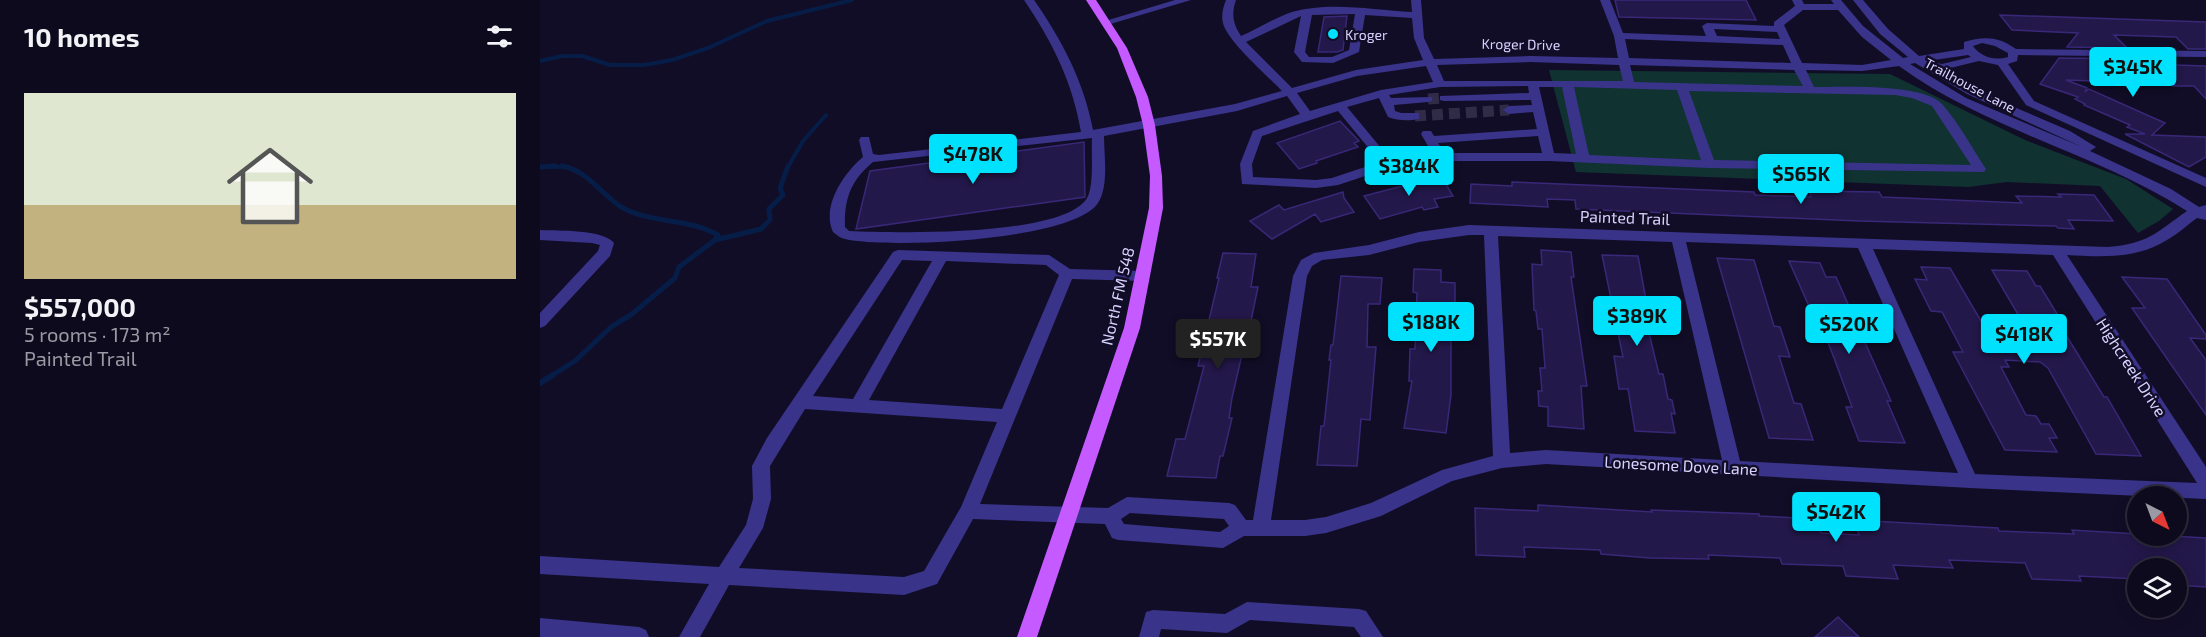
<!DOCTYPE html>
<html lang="en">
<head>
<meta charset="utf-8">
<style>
  body { margin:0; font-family:"Exo 2",sans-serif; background:#171326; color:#f1f3f6; height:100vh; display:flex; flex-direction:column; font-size:22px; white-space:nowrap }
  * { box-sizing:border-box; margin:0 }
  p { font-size:20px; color:#9b9aa4 }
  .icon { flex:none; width:33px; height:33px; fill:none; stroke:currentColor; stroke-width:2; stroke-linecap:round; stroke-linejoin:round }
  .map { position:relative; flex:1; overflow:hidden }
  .panel { display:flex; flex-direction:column; background:#0e0a1d; width:540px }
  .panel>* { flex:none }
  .needle { width:39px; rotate:138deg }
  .tools { position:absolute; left:1587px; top:486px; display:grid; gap:12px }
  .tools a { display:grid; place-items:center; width:60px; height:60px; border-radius:50%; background:#0e0a1d; box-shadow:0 3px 15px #0003,0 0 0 2px #2e2b3b; font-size:30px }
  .price { position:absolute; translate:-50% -51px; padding:0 14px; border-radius:6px; background:#00e1fe; color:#111; font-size:20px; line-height:39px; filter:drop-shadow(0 2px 3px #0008) }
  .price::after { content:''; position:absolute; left:50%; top:36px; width:18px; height:14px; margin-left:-9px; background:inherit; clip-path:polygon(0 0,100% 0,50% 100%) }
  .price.selected { background:#222; color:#fff }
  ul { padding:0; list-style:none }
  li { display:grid; align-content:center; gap:12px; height:318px; padding:0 24px }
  li span { display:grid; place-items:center; height:186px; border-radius:0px; color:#555 }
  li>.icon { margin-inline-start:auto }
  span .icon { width:108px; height:108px; fill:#fffc; stroke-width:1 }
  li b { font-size:26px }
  h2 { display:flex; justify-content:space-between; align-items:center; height:72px; padding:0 24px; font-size:26px }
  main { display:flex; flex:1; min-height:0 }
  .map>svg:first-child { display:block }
  .green { fill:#103231 }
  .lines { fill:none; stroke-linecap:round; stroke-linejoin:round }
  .stream-far2 { stroke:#061d48; stroke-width:4 }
  .stream-far1 { stroke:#061d48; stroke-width:5 }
  .stream { stroke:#061d48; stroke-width:6 }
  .building { fill:#23184a; stroke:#392878; stroke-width:1.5 }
  .minor-tunnel { stroke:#302b47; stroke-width:11; stroke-dasharray:11 6; stroke-linecap:butt }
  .minor { fill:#39348a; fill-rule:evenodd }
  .major { fill:#c45aff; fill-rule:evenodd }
  .poi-dot { fill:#00e1fe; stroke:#120d27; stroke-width:2 }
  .labels { text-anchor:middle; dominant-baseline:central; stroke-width:5; stroke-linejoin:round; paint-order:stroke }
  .far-poi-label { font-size:14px; fill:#d9d3ff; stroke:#120d27; text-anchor:start }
  .far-street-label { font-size:14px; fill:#d9d3ff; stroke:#120d27 }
  .street-label { font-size:16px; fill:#d9d3ff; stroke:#120d27 }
</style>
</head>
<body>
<main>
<section class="panel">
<h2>10 homes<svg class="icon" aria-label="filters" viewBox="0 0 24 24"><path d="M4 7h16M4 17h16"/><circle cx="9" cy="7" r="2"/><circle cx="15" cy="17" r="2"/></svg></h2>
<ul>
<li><span style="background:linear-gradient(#dfe7d0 60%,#c2b280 0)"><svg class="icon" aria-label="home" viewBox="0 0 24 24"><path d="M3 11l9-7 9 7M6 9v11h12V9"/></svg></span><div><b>$557,000</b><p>5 rooms · 173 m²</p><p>Painted Trail</p></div></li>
</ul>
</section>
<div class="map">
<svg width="1666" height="637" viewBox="0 0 1666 637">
  <rect width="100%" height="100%" fill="#120d27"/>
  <path class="green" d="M1009 70 1350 74 1485 140 1586 179 1633 209 1619 221 1598 233 1560 186 1467 182 1428 187 1036 172Z"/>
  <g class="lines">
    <path class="stream-far2" d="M0 61 22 56H42L70 65H104L132 60 168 48 227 21 312 0
      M0 167H29
      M248 167 263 141 286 115"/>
    <path class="stream-far1" d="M0 167 15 166
      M175 240 221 229 230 220 229 209 243 195 240 188 248 166
      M11 376 35 361 71 327 92 314 135 278 139 267 175 240 178 235C149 218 113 224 83 208 61 195 49 171 22 166"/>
    <path class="stream" d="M0 383 13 375"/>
  </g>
  <path class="building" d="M1075 0H1206L1216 20 1079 17Z
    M1460 15 1666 22V49H1648L1636 37 1574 35 1587 48 1527 47 1538 33 1472 30Z
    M807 16 803 50 797 52H778L784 17Z
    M1519 58 1597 59 1602 64 1666 66V99L1654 86H1633L1635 84 1526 80 1547 88 1545 92 1549 89 1625 123 1612 135 1666 137V157L1649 167 1585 134H1605L1587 127 1590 125 1544 105 1545 104 1535 99 1538 97 1500 84Z
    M800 121 819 141 814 143 818 147 776 161 777 163 759 169 737 143Z
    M544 142 545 197 316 229 330 171Z
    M901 176 913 196 894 199 898 207 884 210 882 207 840 219 824 196 870 184 869 182Z
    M972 182 1214 192 1215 195 1271 197 1269 191 1339 192 1342 197 1482 203 1476 196 1521 197 1518 194 1554 195 1573 221 1528 220 1534 229 1518 228 1516 226 1319 221 1036 209 1035 200 1007 199 1008 207 930 203 931 184 972 186Z
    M803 192 804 198 814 212 781 222 775 214 732 239 710 221 739 205 744 210Z
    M1001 250 1031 252 1034 277H1031L1047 386H1041L1044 429 1008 426V407L999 406 998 391H1002L1000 368H1005L1002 329H998L996 311 994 310 992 264 1002 265Z
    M683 253 716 254 711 287H718L705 350H703L692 398 689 418H692L683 456H680L676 478 627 476 636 439H645L664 366H658L679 278H677Z
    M1062 255 1098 256 1112 333H1109L1119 374H1123L1128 399 1132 400 1135 414 1131 413 1135 433 1095 431 1088 389H1079L1074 356 1083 357Z
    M1177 258 1214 260 1234 326 1240 327 1250 357 1239 356 1254 403 1261 404 1273 440 1229 438Z
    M1249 261 1280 263 1286 277H1296L1351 401H1347L1365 443 1319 441 1306 407H1312L1294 358 1280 322H1276Z
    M1381 267 1410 268 1455 345 1491 346 1488 340H1493L1452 270 1487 271 1496 286H1500L1519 317H1515L1564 397H1567L1601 456 1556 454 1508 368 1500 362 1465 360 1469 367H1461L1486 415 1496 416 1501 424H1509L1517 438H1509L1517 452 1465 450 1413 352H1423L1402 312 1391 311 1375 279 1387 280Z
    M874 269 901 270V282L915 283V333H911V395L906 433 864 428 872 381H869L870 349H875L877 293 873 292Z
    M801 276 842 278 840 304H828L827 347H836L830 420 821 419 817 466 777 465 781 426H784L791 360H789L791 345H793Z
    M1582 277 1627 279 1666 335V339L1650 338 1666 360V415L1592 308H1605Z
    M998 505 1112 512 1111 510 1219 514V516L1277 519 1281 533 1319 535 1314 520 1458 528 1459 531 1534 534 1532 530 1666 538V587L1636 585V568H1598V579L1539 576 1541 581 1492 579 1485 563 1409 560 1413 568 1353 565 1358 579 1306 576 1303 566 1242 564 1240 558 1168 555 1169 559 1110 558 1061 554 1060 550 984 547 985 557 936 555 935 508 998 511Z
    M1298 617 1319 637H1275Z"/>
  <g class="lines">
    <path class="minor-tunnel" d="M888 99 904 98
      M875 116 969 110"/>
    <path class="minor" d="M484 0H494C522 40 544 82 553 130L695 104 742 91C728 76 687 41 683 23 681 16 683 7 686 0H696C691 14 693 24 701 36 718 29 734 18 752 12 790 1 833 10 872 12L871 0H881L884 38 894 59 990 56 1078 58 1074 36 1060 0H1070L1083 33 1166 36 1162 26 1167 23 1234 26V22L1255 6 1252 0H1262L1264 4H1294L1291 0H1301L1323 26 1363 58 1368 57 1340 34 1313 0H1323L1348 29 1379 56 1424 49V42C1443 36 1459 36 1476 49L1666 51V57L1478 55 1477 61 1468 64 1494 101 1666 178V187L1486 105 1458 65 1439 61 1402 70 1453 98 1530 131 1556 147 1550 151 1631 189 1659 207 1666 205V220L1657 218C1647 225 1638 234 1627 240 1597 259 1562 257 1527 255L1666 467V499L1430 488 1006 464 962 468 912 481 841 516 786 533 765 536H704L683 548 578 540 572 538 565 524 433 519 397 584 364 595 189 585 160 637H139L169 584 0 574V556L179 567 206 525 213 499 212 466 227 438 353 252 358 250 509 255 530 269 603 271 610 276 603 281 532 279 440 504 568 508 587 497 689 503 695 505 706 520H713L753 276 761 260 774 253 829 245 879 232 929 225 1568 247C1608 244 1617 232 1647 211 1556 153 1447 130 1359 66L1322 71 1266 70 1274 87C1302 87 1383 83 1402 104 1419 123 1432 148 1446 169L1444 172 1169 168 1009 161H903L884 167 849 168 798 185 776 188 702 184 700 164 713 131 760 114 747 96 697 111 564 136C564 156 569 186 558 203 533 241 347 249 305 239 300 238 297 235 293 232 281 206 304 173 323 157L319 140 321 137H329L333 154 339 155 541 132C533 83 512 41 484 0ZM1263 10H1298L1322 37 1351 60 1322 65 1262 63 1244 25ZM815 14 809 50 792 57H769L765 52 772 15ZM825 15 872 18 874 38 883 60 816 70 752 88 706 42 761 16 754 52 762 62 793 63 819 52ZM1174 29 1237 32 1240 39 1177 36ZM1085 39 1243 45 1251 63 1089 58ZM1442 43 1455 46 1468 53V57C1454 61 1441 57 1433 46ZM1428 55 1431 57 1402 64 1387 61ZM990 62 1079 65 1083 81H904L897 65ZM1375 63 1427 94 1542 147 1426 98 1370 64ZM1090 65 1254 70 1263 86 1094 82ZM886 66 893 82 841 90 770 111 757 93 817 76ZM988 86 989 93 900 96V100L904 101 991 100 992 105 969 106 963 110 969 114 993 112 997 129 894 136 891 131H883L881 134 894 156 883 159 851 160 807 107 839 98 848 117C858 121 869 121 879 119V113H861L855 111 854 105 888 102 892 101V97L851 98 849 95 900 87ZM999 87H1022L1036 154 1014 153ZM1034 87 1137 90 1161 160 1049 155ZM1149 91 1355 95 1372 98 1392 106 1431 165 1174 160ZM798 111 840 162 792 178 776 180 713 177 712 164 722 136ZM998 136 1002 153H905L898 143ZM552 138C551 153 555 190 545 201 514 237 356 233 309 231L305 227C304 199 311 180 333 162ZM929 235H944L953 456 902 470 831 503 786 517 765 520H731L767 276 772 266 782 260 829 255 879 242ZM958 236 1132 242 1182 460 1006 450 970 453ZM1146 242 1318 248 1418 473 1200 461ZM1333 249 1513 255 1657 483 1435 474ZM362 260 392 261 313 399 273 396ZM406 261 506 265 519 275 462 409 329 400ZM265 409 457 422 421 507 384 571 364 577 199 568 223 528 231 499 230 466ZM590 513 684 519 689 526 680 532 584 524 581 519Z
      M635 0H651L567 25 562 22Z
      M0 230C18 231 63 229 74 243L70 256 5 326 0 328V313L58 251 60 245 52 243 0 240Z
      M707 602 819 609 826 611 843 637H821L814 627 710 620 687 633 621 629 619 637H599L606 612 613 610 685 614Z
      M0 618 99 627 106 630 109 637H0Z"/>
    <path class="major" d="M546 0H556L587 48 608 97 615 125 622 176 623 208 600 328 497 637H477L584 328 609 208 610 176 603 125 596 97 577 48Z"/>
  </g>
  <circle class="poi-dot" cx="793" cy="34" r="6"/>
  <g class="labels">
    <g class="far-poi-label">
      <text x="805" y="34">Kroger</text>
    </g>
    <g class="far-street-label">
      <text transform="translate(981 44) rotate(1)">Kroger Drive</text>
      <text transform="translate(1430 85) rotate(28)">Trailhouse Lane</text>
    </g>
    <g class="street-label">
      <text transform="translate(1085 217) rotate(2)">Painted Trail</text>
      <text transform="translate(577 296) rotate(-77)">North FM 548</text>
      <text transform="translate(1592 367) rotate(57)">Highcreek Drive</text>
      <text transform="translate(1141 465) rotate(3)">Lonesome Dove Lane</text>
    </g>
  </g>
</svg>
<div class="tools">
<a><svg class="needle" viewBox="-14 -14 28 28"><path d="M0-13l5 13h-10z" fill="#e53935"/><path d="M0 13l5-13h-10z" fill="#9b9aa4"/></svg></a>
<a><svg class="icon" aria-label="layers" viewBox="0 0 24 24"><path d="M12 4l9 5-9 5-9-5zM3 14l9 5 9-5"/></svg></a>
</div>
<b class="price" style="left:1593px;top:98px">$345K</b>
<b class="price" style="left:433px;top:185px">$478K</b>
<b class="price" style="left:869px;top:197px">$384K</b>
<b class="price" style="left:1261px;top:205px">$565K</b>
<b class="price" style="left:1097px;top:347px">$389K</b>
<b class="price" style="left:891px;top:353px">$188K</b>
<b class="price" style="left:1309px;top:355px">$520K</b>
<b class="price" style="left:1484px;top:365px">$418K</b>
<b class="price selected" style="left:678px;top:370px">$557K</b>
<b class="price" style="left:1296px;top:543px">$542K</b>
</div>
</main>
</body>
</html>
